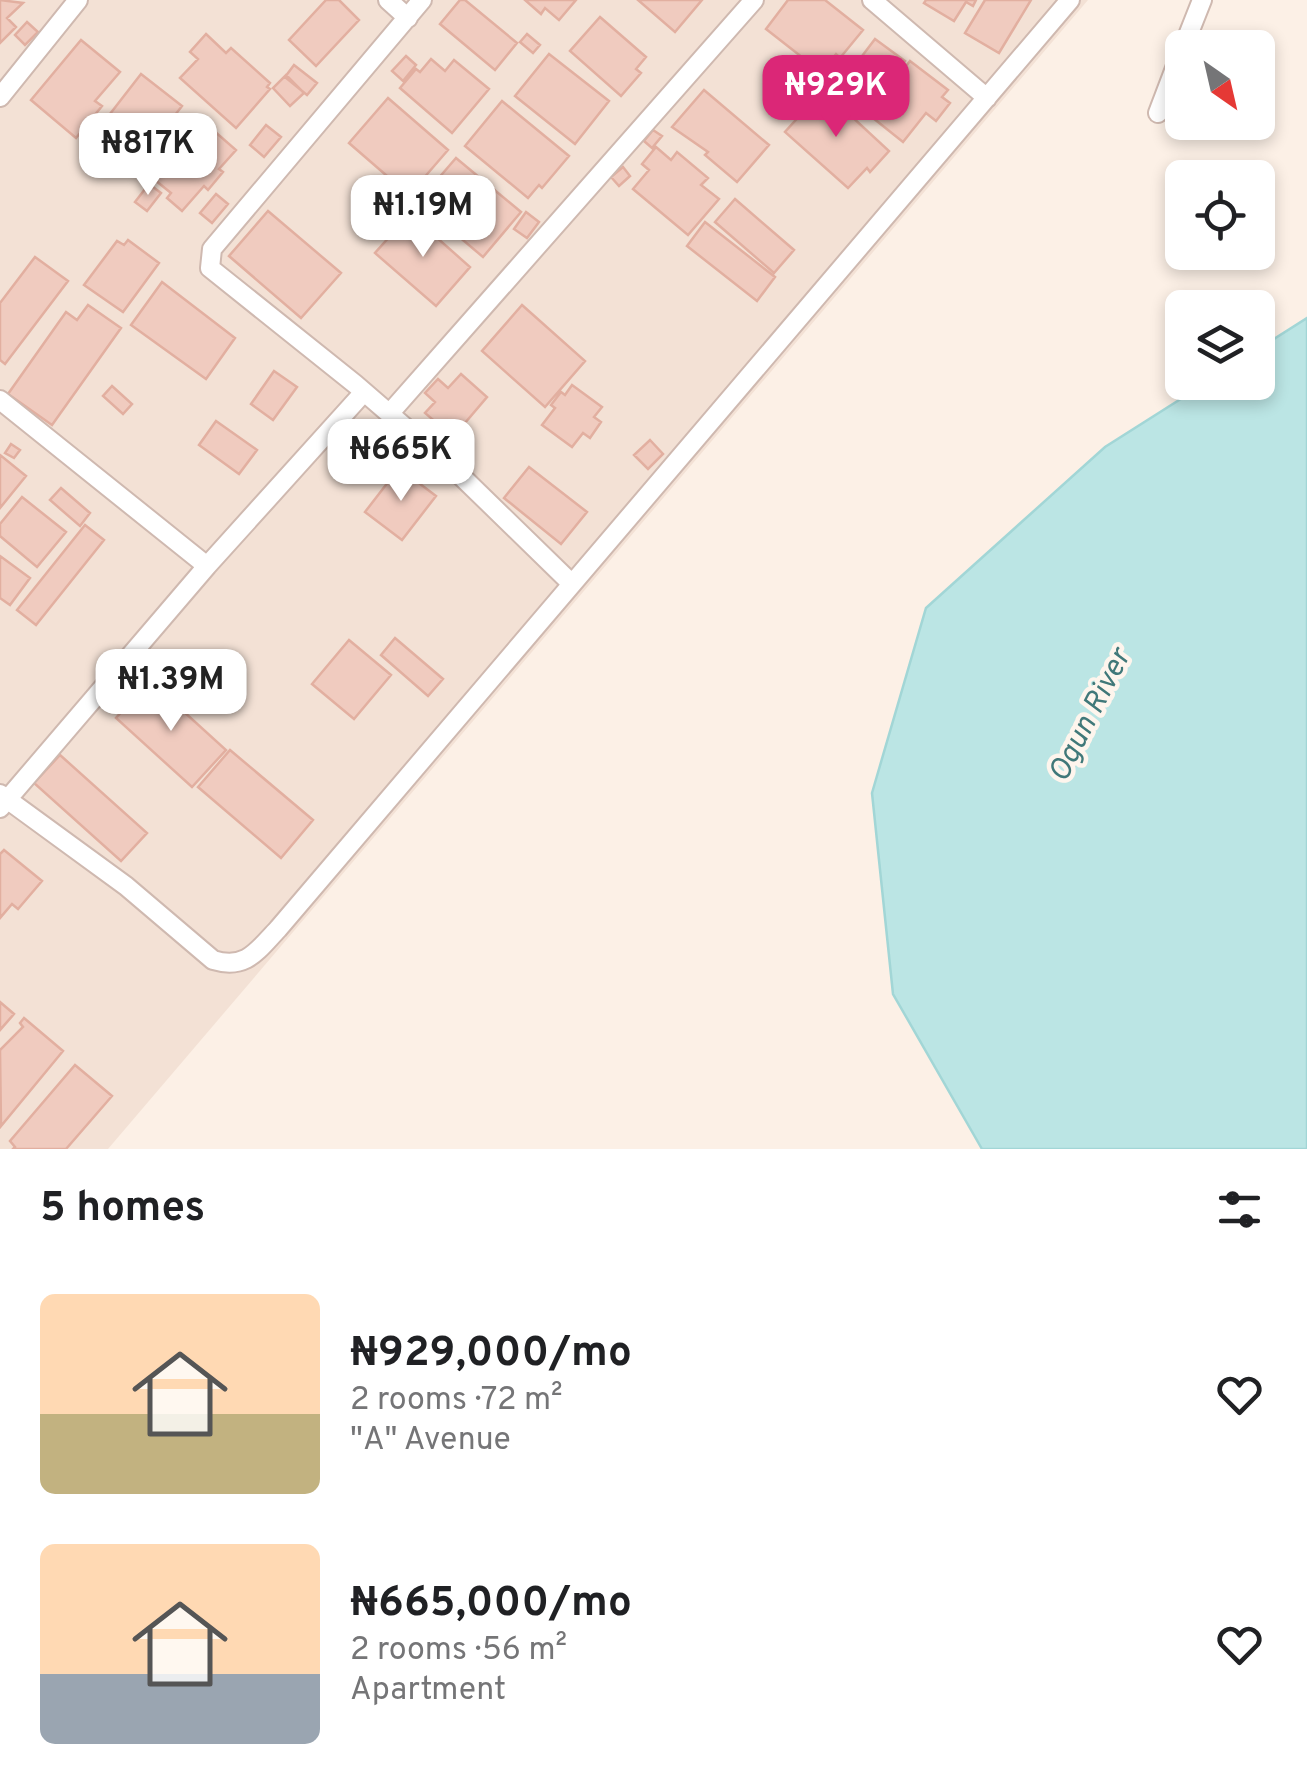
<!DOCTYPE html>
<html lang="en">
<head>
<meta charset="utf-8">
<style>
  body { margin:0; font-family:Overpass,sans-serif; background:#f2f2f2; color:#202124; height:100vh; display:flex; flex-direction:column; font-size:38px; white-space:nowrap }
  * { box-sizing:border-box; margin:0 }
  p { font-size:32px; color:#757577 }
  .icon { flex:none; width:55px; height:55px; fill:none; stroke:currentColor; stroke-width:2; stroke-linecap:round; stroke-linejoin:round }
  .map { position:relative; height:1149px; overflow:hidden }
  .sheet { display:flex; flex-direction:column; background:#fff; flex:1 }
  .sheet>* { flex:none }
  .needle { width:65px; rotate:146deg }
  .fabs { position:absolute; left:1165px; top:30px; display:grid; gap:20px }
  .fabs a { display:grid; place-items:center; width:110px; height:110px; border-radius:15px; background:#fff; box-shadow:0 5px 15px #0003; font-size:50px }
  .price { position:absolute; translate:-50% -85px; padding:0 22px; border-radius:20px; background:#fff; color:#222; font-size:32px; line-height:65px; filter:drop-shadow(0 2px 5px #0008) }
  .price::after { content:''; position:absolute; left:50%; top:60px; width:30px; height:22px; margin-left:-15px; background:inherit; clip-path:polygon(0 0,100% 0,50% 100%) }
  .price.on { background:#db2777; color:#fff }
  ul { padding:0; list-style:none }
  li { display:flex; align-items:center; gap:30px; height:250px; padding:0 40px }
  li span { display:grid; place-items:center; flex:none; width:280px; height:200px; border-radius:15px; color:#555 }
  li>.icon { margin-inline-start:auto }
  span .icon { width:120px; height:120px; fill:#fffc; stroke-width:1 }
  li b { font-size:42px }
  h2 { display:flex; justify-content:space-between; align-items:center; height:120px; padding:0 40px; font-size:42px }
  .map>svg:first-child { display:block }
  .residential { fill:#f3e1d5 }
  .water { fill:#bbe5e4; stroke:#a2d6d6; stroke-width:2.5 }
  .building { fill:#f0cbbf; stroke:#e2afa0; stroke-width:2.5 }
  .lines { fill:none; stroke-linecap:round; stroke-linejoin:round }
  .minor-casing { stroke:#cfb9b0; stroke-width:22 }
  .minor { stroke:#fff; stroke-width:18 }
  .labels { text-anchor:middle; dominant-baseline:central; stroke-width:9; stroke-linejoin:round; paint-order:stroke }
  .water-label { font-size:30px; font-style:italic; fill:#407879; stroke:#fef5ed }
</style>
</head>
<body>
<div class="map">
<svg width="1307" height="1149" viewBox="0 0 1307 1149">
  <rect width="100%" height="100%" fill="#fcf0e6"/>
  <path class="residential" d="M0 0H1088L108 1149H0Z"/>
  <path class="water" d="M1307 318V1149H982L893 994 872 793 926 608 1105 447 1206 383 1258 382V349Z"/>
  <path class="building" d="M0 0 23 3 7 18 16 27 0 43Z
    M326 0H339L359 20 316 66 289 40Z
    M460 0H465L517 43 495 70 440 24Z
    M525 0H576L559 20 545 8 541 14Z
    M638 0H702L675 32Z
    M788 0H825L863 30 840 58 836 54 821 72 766 29Z
    M926 0H976L973 6 966 2 954 21 924 3Z
    M985 0H1031L999 53 965 33Z
    M600 17 646 57 636 69 641 73 621 96 570 51Z
    M27 22 38 32 25 45 15 35Z
    M206 34 226 53 231 48 270 83 267 87 270 89 236 128 180 78 198 59 190 52Z
    M527 34 540 45 533 53 520 42Z
    M875 39 905 61 867 112 837 89Z
    M81 40 120 72 95 101 102 106 76 138 31 100Z
    M549 54 609 101 575 144 515 96Z
    M406 56 416 65 403 81 392 71Z
    M431 59 445 71 454 60 489 89 452 133 400 88 416 69 420 72Z
    M910 61 948 90 942 97 950 103 936 121 926 113 903 142 868 114Z
    M294 65 317 83 307 95 285 77Z
    M141 74 182 106 133 169 126 164 123 168 89 141Z
    M286 75 304 93 290 106 273 88Z
    M704 90 769 145 737 182 705 155 708 152 672 127Z
    M823 90 889 151 870 172 867 168 848 188 785 132Z
    M388 98 448 150 409 195 349 143Z
    M502 101 569 156 542 188 539 185 528 198 465 146Z
    M205 123 236 150 219 169 223 172 208 190 204 186 182 211 167 198 171 193 155 180Z
    M266 125 281 137 264 157 250 145Z
    M653 130 662 136 652 148 644 141Z
    M656 147 671 160 677 152 708 178 701 185 719 199 688 235 633 189 649 170 642 164Z
    M456 158 521 212 483 257 418 202Z
    M623 167 630 176 619 186 611 177Z
    M149 184 161 193 147 211 135 202Z
    M216 194 228 204 212 223 200 213Z
    M735 199 794 250 774 273 715 222Z
    M268 211 341 273 301 318 229 256Z
    M526 212 539 222 527 238 514 229Z
    M410 214 470 267 436 306 375 253Z
    M705 222 775 277 757 301 687 246Z
    M128 240 159 263 123 312 84 285 117 241 124 245Z
    M35 257 68 281 5 364 0 360V303Z
    M162 282 235 338 206 379 131 325Z
    M88 305 121 328 52 425 8 394 66 312 77 320Z
    M522 305 585 361 545 407 482 351Z
    M274 371 297 387 273 420 251 404Z
    M461 374 487 397 453 437 425 413 435 402 425 393 438 379 448 388Z
    M572 385 602 407 594 417 601 422 590 438 583 433 572 447 542 425 555 408 551 405 561 392 565 395Z
    M112 386 132 404 123 414 103 396Z
    M216 421 257 450 239 474 199 445Z
    M650 440 663 454 648 469 634 455Z
    M11 444 20 450 14 458 5 453Z
    M0 455 26 476 0 508Z
    M529 467 587 512 561 544 504 498Z
    M399 468 436 496 402 540 365 512Z
    M61 488 90 513 80 526 50 500Z
    M22 497 66 532 37 567 0 536V524Z
    M85 525 104 540 36 625 17 610Z
    M0 556 30 578 10 605 0 598Z
    M395 638 443 679 428 696 381 655Z
    M349 640 391 675 354 719 312 684Z
    M150 681 226 750 192 787 116 718Z
    M230 750 313 820 281 858 198 787Z
    M60 755 147 833 121 861 34 783Z
    M4 850 42 881 18 909 12 904 0 918V854Z
    M0 1002 14 1014 0 1030Z
    M24 1018 63 1051 1 1126 0 1050 23 1027 20 1023Z
    M75 1065 112 1096 66 1149H13L15 1147 10 1141Z"/>
  <g class="lines">
    <g class="minor-casing">
      <path id="minor" d="M388 0 408 18
        M422 0 212 249 210 268 355 384 458 473 572 584
        M872 0 987 98
        M1183 48 1202 0
        M0 97 78 0
        M1158 113 1182 50
        M0 400 207 566 364 392
        M389 414 754 0
        M0 794 126 886 213 960C246 970 257 951 278 929L1070 0
        M0 808 207 566"/>
    </g>
    <use href="#minor" class="minor"/>
  </g>
  <g class="labels">
    <g class="water-label">
      <text transform="translate(1091 716) rotate(-63)">Ogun River</text>
    </g>
  </g>
</svg>
<div class="fabs">
<a><svg class="needle" viewBox="-14 -14 28 28"><path d="M0-13l5 13h-10z" fill="#e53935"/><path d="M0 13l5-13h-10z" fill="#757577"/></svg></a>
<a><svg class="icon" aria-label="locate" viewBox="0 0 24 24"><circle cx="12" cy="12" r="6"/><path d="M12 2v4M12 18v4M2 12h4M18 12h4"/></svg></a>
<a><svg class="icon" aria-label="layers" viewBox="0 0 24 24"><path d="M12 4l9 5-9 5-9-5zM3 14l9 5 9-5"/></svg></a>
</div>
<b class="price on" style="left:836px;top:140px">₦929K</b>
<b class="price" style="left:148px;top:198px">₦817K</b>
<b class="price" style="left:423px;top:260px">₦1.19M</b>
<b class="price" style="left:401px;top:504px">₦665K</b>
<b class="price" style="left:171px;top:734px">₦1.39M</b>
</div>
<section class="sheet">
<h2>5 homes<svg class="icon" aria-label="filters" viewBox="0 0 24 24"><path d="M4 7h16M4 17h16"/><circle cx="9" cy="7" r="2"/><circle cx="15" cy="17" r="2"/></svg></h2>
<ul>
<li><span style="background:linear-gradient(#ffd9b3 60%,#c2b280 0)"><svg class="icon" aria-label="home" viewBox="0 0 24 24"><path d="M3 11l9-7 9 7M6 9v11h12V9"/></svg></span><div><b>₦929,000/mo</b><p>2 rooms · 72 m²</p><p>&quot;A&quot; Avenue</p></div><svg class="icon" aria-label="heart" viewBox="0 0 24 24"><path d="M12 20l-8-8c-3-5 5-10 8-4 3-6 11-1 8 4z"/></svg></li>
<li><span style="background:linear-gradient(#ffd9b3 65%,#9aa5b1 0)"><svg class="icon" aria-label="home" viewBox="0 0 24 24"><path d="M3 11l9-7 9 7M6 9v11h12V9"/></svg></span><div><b>₦665,000/mo</b><p>2 rooms · 56 m²</p><p>Apartment</p></div><svg class="icon" aria-label="heart" viewBox="0 0 24 24"><path d="M12 20l-8-8c-3-5 5-10 8-4 3-6 11-1 8 4z"/></svg></li>
</ul>
</section>
</body>
</html>
